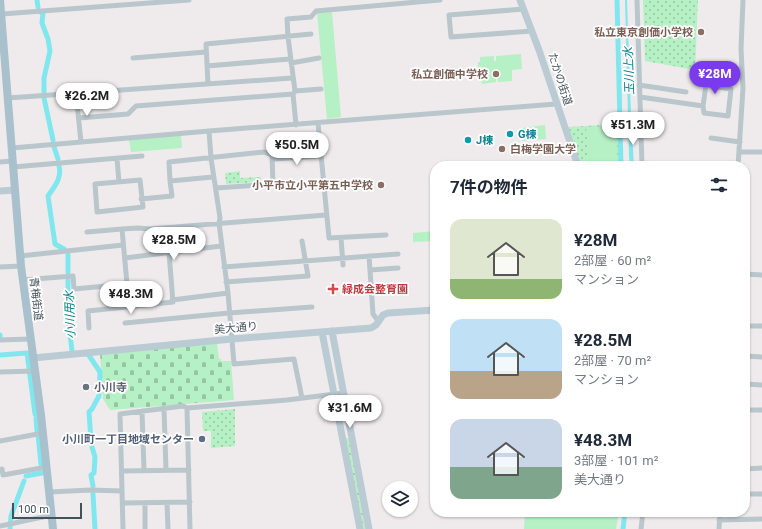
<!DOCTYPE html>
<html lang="ja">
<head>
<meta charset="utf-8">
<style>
  body { margin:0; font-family:Roboto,"Noto Sans JP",sans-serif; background:#f2f2f3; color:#1f2937; height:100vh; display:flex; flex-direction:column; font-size:15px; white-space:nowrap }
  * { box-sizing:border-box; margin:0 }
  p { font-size:13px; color:#747a83 }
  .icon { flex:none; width:22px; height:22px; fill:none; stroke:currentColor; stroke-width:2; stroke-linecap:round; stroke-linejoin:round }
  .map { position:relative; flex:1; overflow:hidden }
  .panel { position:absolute; left:430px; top:161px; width:320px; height:356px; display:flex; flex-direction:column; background:#fff; border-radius:16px; box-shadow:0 1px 3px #0004 }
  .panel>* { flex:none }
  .fabs { position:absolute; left:382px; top:481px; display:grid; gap:8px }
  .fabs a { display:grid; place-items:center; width:36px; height:36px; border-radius:50%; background:#fff; box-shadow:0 1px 3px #0004; font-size:20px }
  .scale { position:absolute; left:12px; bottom:10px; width:70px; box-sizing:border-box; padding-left:4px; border:2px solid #43525a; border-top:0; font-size:11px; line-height:14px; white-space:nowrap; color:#43525a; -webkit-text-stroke:3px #fff; paint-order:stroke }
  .price { position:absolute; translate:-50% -34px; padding:0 9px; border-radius:14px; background:#fff; color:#222; font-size:13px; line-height:26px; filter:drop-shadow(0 1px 2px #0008) }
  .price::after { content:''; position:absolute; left:50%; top:24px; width:12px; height:9px; margin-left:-6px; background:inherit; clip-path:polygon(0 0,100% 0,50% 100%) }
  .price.current { background:#7c3aed; color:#fff }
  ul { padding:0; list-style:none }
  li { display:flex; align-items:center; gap:12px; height:100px; padding:0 20px }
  li span { display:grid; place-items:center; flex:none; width:112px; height:80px; border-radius:12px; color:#555 }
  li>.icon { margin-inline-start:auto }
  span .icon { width:48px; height:48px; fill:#fffc; stroke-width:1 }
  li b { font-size:17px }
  h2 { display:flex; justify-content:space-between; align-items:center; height:48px; padding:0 20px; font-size:17px }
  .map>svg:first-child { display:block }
  .grass { fill:url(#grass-dots) }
  .cemetery { fill:url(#cemetery-stones) }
  .pitch { fill:#b6f0c5 }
  .water { fill:#81e7ef }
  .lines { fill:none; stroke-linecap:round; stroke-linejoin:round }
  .canal { stroke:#81e7ef; stroke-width:5 }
  .street { stroke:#b9c6cc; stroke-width:5 }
  .secondary { stroke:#bbcbd4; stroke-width:7 }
  .primary { stroke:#a9c0cd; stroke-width:8 }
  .education-dot { fill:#8d6e63; stroke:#fff; stroke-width:1.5 }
  .culture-dot { fill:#0f9aa8; stroke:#fff; stroke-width:1.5 }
  .health-dot { fill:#e0444e; stroke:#fff; stroke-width:1.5 }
  .worship-dot { fill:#6b7280; stroke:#fff; stroke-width:1.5 }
  .service-dot { fill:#5c6f8a; stroke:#fff; stroke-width:1.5 }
  .labels { text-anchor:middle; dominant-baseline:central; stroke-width:3.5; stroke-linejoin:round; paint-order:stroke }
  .education-label { font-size:11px; font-weight:bold; fill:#785e54; stroke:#fff; text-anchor:end }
  .street-label { font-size:11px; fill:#43525a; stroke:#fff }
  .culture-label { font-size:11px; font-weight:bold; fill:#0d838f; stroke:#fff; text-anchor:start }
  .health-label { font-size:11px; font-weight:bold; fill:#be3a42; stroke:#fff; text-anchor:start }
  .worship-label { font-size:11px; font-weight:bold; fill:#5b616d; stroke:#fff; text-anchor:start }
  .service-label { font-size:11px; font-weight:bold; fill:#4e5e75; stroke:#fff; text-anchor:end }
  .water-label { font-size:12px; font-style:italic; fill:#07828c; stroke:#fff }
</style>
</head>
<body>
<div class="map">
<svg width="762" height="529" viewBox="0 0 762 529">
  <defs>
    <pattern id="grass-dots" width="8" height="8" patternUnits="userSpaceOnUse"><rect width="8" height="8" fill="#b6f0c5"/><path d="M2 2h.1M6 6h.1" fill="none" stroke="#96c5a3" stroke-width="1.8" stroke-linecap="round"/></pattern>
    <pattern id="cemetery-stones" width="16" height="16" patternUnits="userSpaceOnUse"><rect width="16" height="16" fill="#b6f0c5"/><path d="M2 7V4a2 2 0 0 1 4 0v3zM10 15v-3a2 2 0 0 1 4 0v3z" fill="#96c5a3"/></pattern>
  </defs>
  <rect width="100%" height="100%" fill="#efebec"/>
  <path class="grass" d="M643 0H698L695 70 645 61Z
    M617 124 621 166H581L568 127Z
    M240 171V178L261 177V182L226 184 225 173Z
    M235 409V446L211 448V431H203L202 412Z
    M344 438H350L367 529H362Z"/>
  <path class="cemetery" d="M217 342 219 359H221V361H231L234 400 110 410 103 399 100 353Z"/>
  <path class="pitch" d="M332 12 341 117 327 119 317 13Z
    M521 54 522 69 512 70V81L498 82 497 77 496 78V82L482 84 481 79H479L478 62H480V57L494 56V61H496V56Z
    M545 125 546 139 522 141 521 128Z
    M614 125 618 166H590L586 128Z
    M181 135 182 148 131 152 129 140Z
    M435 231V241L413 242V233Z
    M525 512H619L616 529H524Z"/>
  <path class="water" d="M625 0H627L631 116 634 166H630L629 156Z"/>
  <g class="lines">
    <path class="canal" d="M37 0 38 7
      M617 0 621 166
      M40 12 43 13 42 23 48 39 50 51 44 78V92
      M44 98 53 140
      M54 147 58 159
      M59 166C62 178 55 186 48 196L55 244 64 249
      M68 255V272
      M68 279V293L72 319 69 326 72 351
      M0 335V337
      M85 354H88L100 372 99 396 92 409 89 412 91 441
      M0 355 27 353 35 414
      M36 418 37 431
      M38 434 41 464
      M92 447 95 457 94 473 91 475 93 486
      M26 476 42 473
      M93 494 95 529
      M10 529 11 516 24 481
      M623 529 625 512"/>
    <path class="street" d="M637 0 642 166
      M524 9 449 15 451 37 532 31
      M2 14 189 0
      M133 58 206 52
      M291 63 319 58
      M207 66 290 59
      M208 84 206 44 311 34
      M639 85 686 92
      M295 91 321 89
      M76 94 81 142
      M640 97 703 106 704 113 728 116 731 89 706 85 703 106
      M8 98 292 78
      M79 118 128 114 136 106 293 94
      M318 123 329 238 386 235
      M296 125 293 94 295 91 288 37 287 19 311 17 316 11 440 0
      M209 131 211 158 220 218 219 223 228 293 234 364 294 359 302 398
      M711 138 740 142
      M12 148 209 131 556 104
      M739 152H762
      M117 159 119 182
      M273 159 321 156
      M0 162 13 161
      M738 166 743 88 741 49 743 0
      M13 167 142 156
      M213 177 170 181 169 162 264 152 272 155 273 184 216 188
      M140 180 143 207 97 212 95 184Z
      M141 199 172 196 170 181
      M122 229 138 228 150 229 326 215
      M87 232 122 229 127 284
      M341 238 343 265
      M20 256 123 245
      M369 256 373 314 379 322
      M125 258 221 246
      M0 267 21 266
      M224 267 398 254
      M370 270 398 268
      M745 274 762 275
      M22 280 73 276 74 289 106 286
      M226 282 308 276 302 241
      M172 300 228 293
      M125 323 229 313 312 307
      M745 326H762
      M89 328 88 311 173 302 169 253
      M0 340 30 339
      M745 356 762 357
      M0 372 35 371
      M745 384 762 385
      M164 409 166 470
      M745 410H762
      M142 411 144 470
      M0 441 43 433
      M745 469 762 468
      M0 470 2 469 3 475 47 467
      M122 471 189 470
      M50 492 90 490 122 491
      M745 494H762
      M123 503 190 502
      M145 503V529
      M167 503 168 529
      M719 520 762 519
      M0 526 52 515
      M123 529 120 414 183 406 187 408
      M190 529 187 408 287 400 343 393
      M641 529 643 512
      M719 529 720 512"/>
    <path class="secondary" d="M520 0 539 50 578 166
      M0 191 15 190
      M332 331 369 529
      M322 332 360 529
      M33 358 232 339 371 328 376 325 383 315 388 313 435 310"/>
    <path class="primary" d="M0 0 21 266 41 415 53 529"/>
  </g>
  <g class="education-dot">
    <circle cx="701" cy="32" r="4"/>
    <circle cx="496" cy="74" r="4"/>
    <circle cx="502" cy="149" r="4"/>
    <circle cx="381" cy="185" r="4"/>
  </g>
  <g class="culture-dot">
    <circle cx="510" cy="134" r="4"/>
    <circle cx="468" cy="140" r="4"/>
  </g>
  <path class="health-dot" d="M331 283h4v4h4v4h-4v4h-4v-4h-4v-4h4z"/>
  <circle class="worship-dot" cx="86" cy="387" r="4"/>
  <circle class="service-dot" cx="202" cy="439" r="4"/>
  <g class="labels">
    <g class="education-label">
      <text x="693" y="32">私立東京創価小学校</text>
      <text x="488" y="74">私立創価中学校</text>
      <text x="510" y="149" text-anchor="start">白梅学園大学</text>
      <text x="373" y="185">小平市立小平第五中学校</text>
    </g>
    <g class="street-label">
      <text transform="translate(560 79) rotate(72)">たかの街道</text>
      <text transform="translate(36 299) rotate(83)">青梅街道</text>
      <text transform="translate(236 328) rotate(-5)">美大通り</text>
    </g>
    <g class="culture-label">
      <text x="518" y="134">G棟</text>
      <text x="476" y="140">J棟</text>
    </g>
    <g class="health-label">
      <text x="342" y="289">緑成会整育園</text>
    </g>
    <g class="worship-label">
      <text x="94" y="387">小川寺</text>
    </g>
    <g class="service-label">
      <text x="194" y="439">小川町一丁目地域センター</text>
    </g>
    <g class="water-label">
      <text transform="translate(629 71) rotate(-92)">玉川上水</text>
      <text transform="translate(70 315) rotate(-92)">小川用水</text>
    </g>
  </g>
</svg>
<div class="fabs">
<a><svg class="icon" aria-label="layers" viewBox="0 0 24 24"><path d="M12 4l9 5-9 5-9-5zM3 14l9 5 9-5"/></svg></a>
</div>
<div class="scale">100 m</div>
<b class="price current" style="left:715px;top:95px">¥28M</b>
<b class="price" style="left:87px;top:117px">¥26.2M</b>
<b class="price" style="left:633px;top:146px">¥51.3M</b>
<b class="price" style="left:297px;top:166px">¥50.5M</b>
<b class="price" style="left:174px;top:261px">¥28.5M</b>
<b class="price" style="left:131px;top:315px">¥48.3M</b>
<b class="price" style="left:350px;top:429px">¥31.6M</b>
<section class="panel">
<h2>7件の物件<svg class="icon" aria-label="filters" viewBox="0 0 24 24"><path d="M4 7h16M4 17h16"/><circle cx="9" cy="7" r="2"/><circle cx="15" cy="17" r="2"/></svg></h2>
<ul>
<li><span style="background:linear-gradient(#dfe7d0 75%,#8fb573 0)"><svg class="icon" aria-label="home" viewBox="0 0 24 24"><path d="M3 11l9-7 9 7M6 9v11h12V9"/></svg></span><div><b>¥28M</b><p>2部屋 · 60 m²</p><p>マンション</p></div></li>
<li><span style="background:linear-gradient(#bfe0f5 65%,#b9a48a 0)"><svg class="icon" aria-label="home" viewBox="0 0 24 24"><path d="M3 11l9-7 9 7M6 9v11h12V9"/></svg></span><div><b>¥28.5M</b><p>2部屋 · 70 m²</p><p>マンション</p></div></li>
<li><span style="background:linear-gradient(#c9d6e8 60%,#7fa58c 0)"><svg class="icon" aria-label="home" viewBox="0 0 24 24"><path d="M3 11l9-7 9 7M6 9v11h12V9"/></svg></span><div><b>¥48.3M</b><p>3部屋 · 101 m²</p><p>美大通り</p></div></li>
</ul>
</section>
</div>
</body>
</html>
